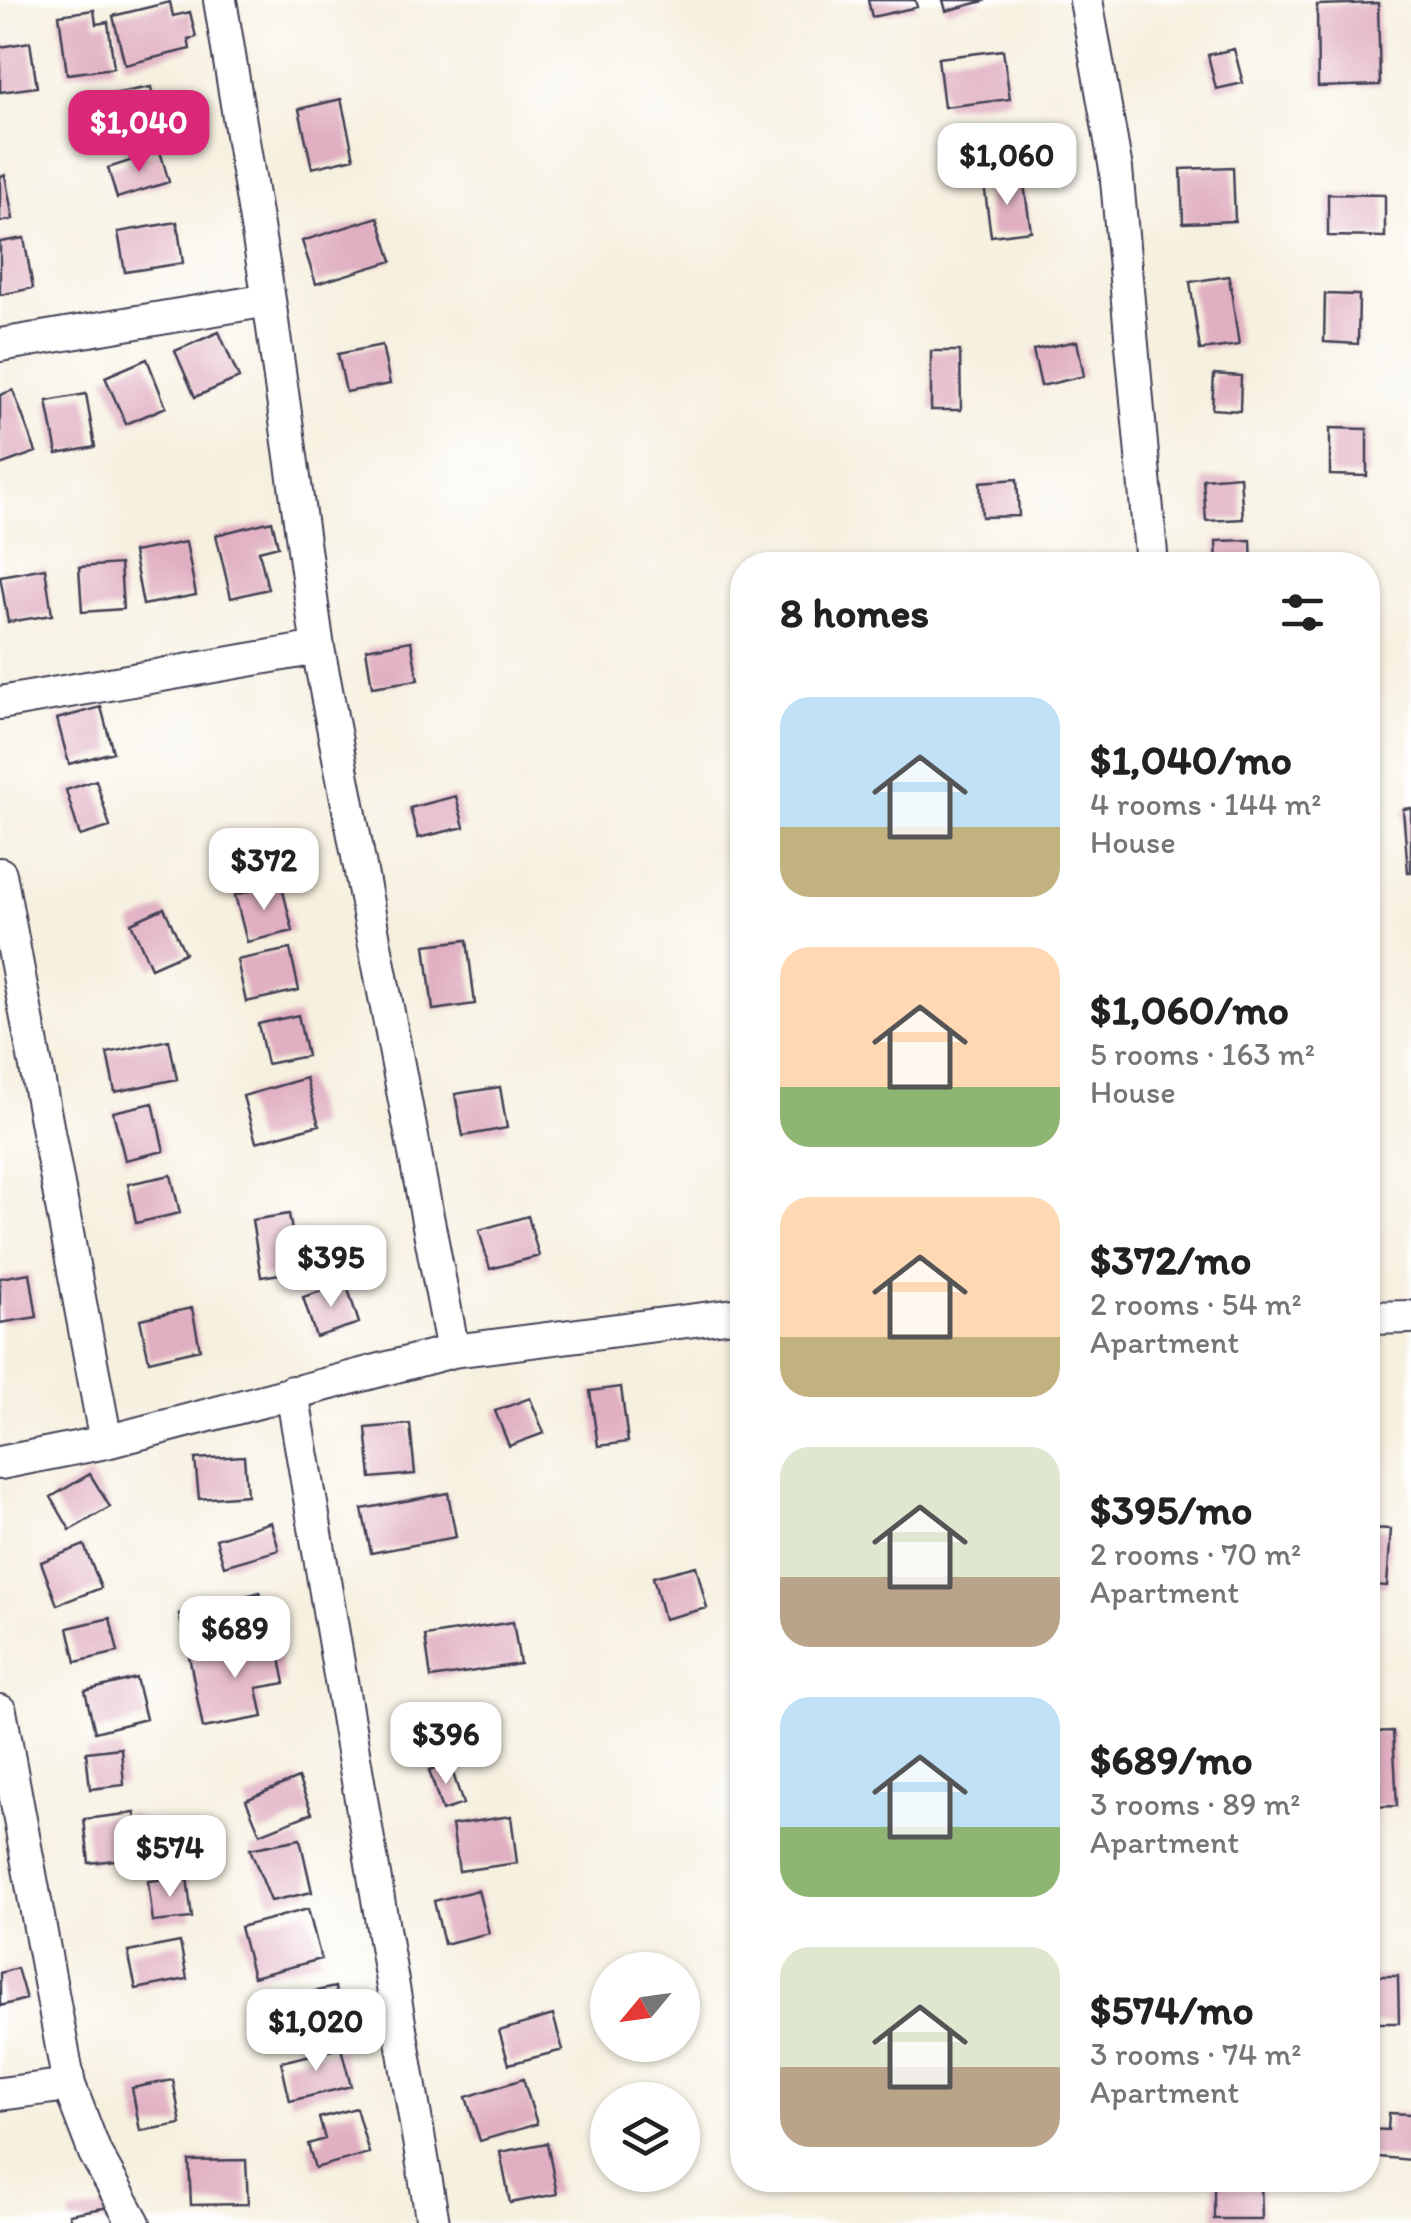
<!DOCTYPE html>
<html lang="en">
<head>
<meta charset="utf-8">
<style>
  body { margin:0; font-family:Itim,sans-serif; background:#f2f2f2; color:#222; height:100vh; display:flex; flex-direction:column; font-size:38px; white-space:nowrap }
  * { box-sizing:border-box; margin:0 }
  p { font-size:32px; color:#767676 }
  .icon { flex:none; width:55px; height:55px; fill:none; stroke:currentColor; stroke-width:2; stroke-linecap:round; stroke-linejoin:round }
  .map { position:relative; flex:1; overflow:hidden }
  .side { position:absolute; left:730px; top:552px; width:650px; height:1640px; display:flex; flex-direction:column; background:#fff; border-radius:40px; box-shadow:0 2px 8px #0004 }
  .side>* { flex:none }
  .needle { width:65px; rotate:241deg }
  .buttons { position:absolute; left:590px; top:1952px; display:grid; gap:20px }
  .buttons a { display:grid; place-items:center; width:110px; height:110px; border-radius:50%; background:#fff; box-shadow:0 2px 8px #0004; font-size:50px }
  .price { position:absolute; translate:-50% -85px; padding:0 22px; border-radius:20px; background:#fff; color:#222; font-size:32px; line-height:65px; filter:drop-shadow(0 2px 5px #0008) }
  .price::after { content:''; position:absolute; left:50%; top:60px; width:30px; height:22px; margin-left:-15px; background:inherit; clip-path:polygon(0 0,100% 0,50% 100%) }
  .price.current { background:#db2777; color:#fff }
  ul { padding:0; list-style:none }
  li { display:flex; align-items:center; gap:30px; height:250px; padding:0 50px }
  li span { display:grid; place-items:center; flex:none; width:280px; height:200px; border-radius:30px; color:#555 }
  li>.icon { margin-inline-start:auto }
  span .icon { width:120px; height:120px; fill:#fffc; stroke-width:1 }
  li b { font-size:42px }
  h2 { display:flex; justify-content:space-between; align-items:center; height:120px; padding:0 50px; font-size:42px }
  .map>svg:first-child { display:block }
  .building { fill:#e0afc1 }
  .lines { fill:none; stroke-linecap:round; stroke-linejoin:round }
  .minor-casing { stroke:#424154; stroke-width:36 }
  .minor { stroke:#fff; stroke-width:32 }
</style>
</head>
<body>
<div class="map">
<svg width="1411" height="2223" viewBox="0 0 1411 2223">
  <rect width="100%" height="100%" fill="#fff"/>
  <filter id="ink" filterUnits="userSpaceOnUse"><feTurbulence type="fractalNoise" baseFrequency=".01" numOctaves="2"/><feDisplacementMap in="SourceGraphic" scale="20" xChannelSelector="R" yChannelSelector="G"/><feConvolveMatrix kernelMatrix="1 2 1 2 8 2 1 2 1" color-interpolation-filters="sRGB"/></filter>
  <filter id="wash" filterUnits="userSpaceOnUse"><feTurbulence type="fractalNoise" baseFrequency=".0048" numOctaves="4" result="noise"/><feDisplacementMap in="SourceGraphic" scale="40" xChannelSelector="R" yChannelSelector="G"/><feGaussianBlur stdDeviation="2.25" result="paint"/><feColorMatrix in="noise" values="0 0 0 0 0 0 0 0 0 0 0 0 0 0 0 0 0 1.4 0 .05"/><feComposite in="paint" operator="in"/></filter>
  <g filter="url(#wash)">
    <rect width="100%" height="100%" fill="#f6f0df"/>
    <g id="blocks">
      <path class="building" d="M868 0H915L917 7 872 17Z
        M943 0H983L984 1 946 11Z
        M170 2 173 16 190 12 196 37 188 39 190 49 125 65 113 16Z
        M1378 3 1380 85 1318 87 1317 5Z
        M94 10 96 24 108 22 114 68 67 74 59 15Z
        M30 42 37 87 0 92V47Z
        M1234 49 1243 83 1216 89 1208 55Z
        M1003 50 1010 99 944 107 938 58Z
        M151 87 159 129 108 137 101 96Z
        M341 99 354 158 312 168 299 109Z
        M160 151 169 182 117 198 108 168Z
        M1233 167 1235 221 1183 223 1181 169Z
        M5 175 13 219 0 222V176Z
        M1023 179 1031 231 991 236 984 184Z
        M1328 194 1385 195V237L1328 236Z
        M378 217 392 261 316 284 302 241Z
        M177 222 183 263 125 272 118 232Z
        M24 238 33 288 0 295V242Z
        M1229 276 1239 345 1200 350 1190 282Z
        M1325 294 1359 295 1358 344 1324 342Z
        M219 332 239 378 195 397 175 351Z
        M1077 341 1084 376 1041 386 1033 350Z
        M382 345 390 384 346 392 338 354Z
        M931 351H960L961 410H931Z
        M147 359 166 407 126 424 105 377Z
        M1214 374 1241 376 1240 411 1212 409Z
        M13 390 36 452 0 465V395Z
        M86 394 95 447 57 454 47 401Z
        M1330 428 1367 429V476L1330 475Z
        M1240 476 1243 519 1206 521 1203 479Z
        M1017 479 1019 516 982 517 980 482Z
        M272 521 278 546 259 551 268 589 231 598 216 535Z
        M1251 540 1252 565H1217L1216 541Z
        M186 542 196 595 143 605 133 552Z
        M120 564 123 609 82 612 79 567Z
        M45 568 52 615 8 622 0 576Z
        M411 641 418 680 372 687 366 649Z
        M101 707 113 752 69 764 57 719Z
        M96 780 110 827 80 836 66 790Z
        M456 796 464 827 418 838 410 808Z
        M1411 808V872H1408L1403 809Z
        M281 883 293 931 247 942 235 895Z
        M164 908 185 953 151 968 131 923Z
        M467 940 475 1004 433 1010 425 945Z
        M290 949 299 990 246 1002 237 960Z
        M298 1015 307 1056 267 1064 258 1024Z
        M169 1040 177 1079 115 1092 107 1053Z
        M306 1078 319 1125 256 1142 243 1096Z
        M500 1087 507 1128 463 1136 455 1094Z
        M153 1103 164 1151 125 1160 113 1112Z
        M171 1175 180 1213 136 1223 128 1184Z
        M289 1214 299 1271 261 1277 252 1220Z
        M528 1216 539 1256 490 1269 479 1230Z
        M30 1273 37 1317 0 1323V1278Z
        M346 1283 359 1323 316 1337 303 1297Z
        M192 1308 200 1349 149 1361 140 1319Z
        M621 1387 628 1442 598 1446 590 1391Z
        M530 1398 544 1433 509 1446 495 1411Z
        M410 1424 415 1474 371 1478 366 1428Z
        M244 1456 247 1495 199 1499 195 1459Z
        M90 1474 110 1507 70 1530 51 1497Z
        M448 1493 456 1537 371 1553 362 1509Z
        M271 1522 279 1550 224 1566 216 1539Z
        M1368 1528 1391 1529 1387 1586 1373 1585 1370 1620Z
        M84 1545 101 1588 57 1605 41 1562Z
        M696 1566 707 1608 664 1619 653 1577Z
        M260 1592 269 1625 187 1646 179 1614Z
        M110 1618 118 1652 76 1662 68 1628Z
        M513 1622 520 1664 431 1678 425 1636Z
        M276 1639 285 1683 257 1688 263 1717 203 1728 189 1656Z
        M136 1678 146 1719 95 1732 85 1691Z
        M1393 1731 1397 1806 1368 1807V1732Z
        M121 1748 124 1785 90 1789 86 1752Z
        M450 1764 463 1804 442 1811 429 1770Z
        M298 1778 312 1813 260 1834 246 1800Z
        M135 1813 140 1857 89 1863 84 1819Z
        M511 1816 517 1863 459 1871 452 1825Z
        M300 1839 312 1892 271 1901 250 1849Z
        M187 1877 192 1918 153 1922 148 1881Z
        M478 1890 489 1933 444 1944 434 1901Z
        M308 1909 321 1959 253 1977 240 1927Z
        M180 1942 187 1979 136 1989 128 1952Z
        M17 1968 26 1999 0 2006V1973Z
        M1368 1976H1398L1399 2023H1368Z
        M335 1987 342 2020 278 2034 270 2001Z
        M553 2015 563 2050 509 2064 499 2031Z
        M341 2048 351 2086 290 2101 281 2062Z
        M523 2079 537 2124 480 2141 466 2097Z
        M173 2080 181 2124 140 2131 132 2088Z
        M356 2108 369 2153 315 2168 308 2144 325 2139 319 2118Z
        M1389 2113 1411 2114V2160L1368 2156V2129L1388 2130Z
        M547 2143 557 2194 510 2203 500 2152Z
        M246 2160 248 2204 191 2205 189 2161Z
        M1214 2180H1261L1262 2219H1214Z
        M115 2206 119 2223H71L69 2214Z"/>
    </g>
  </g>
  <g filter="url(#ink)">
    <use href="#blocks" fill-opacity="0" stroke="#424154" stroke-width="2.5"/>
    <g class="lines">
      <g class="minor-casing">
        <path id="minor" d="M220 0 269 300 318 648 453 1351
          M1086 0 1116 169 1152 565
          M0 345 269 300
          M0 703 318 648
          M0 874 106 1442
          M1368 1318 1411 1317
          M292 1392 433 2223
          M0 1463 106 1442 453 1351 742 1314
          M0 1711 69 2085 95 2153 134 2223
          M0 2094 69 2085"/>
      </g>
      <use href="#minor" class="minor"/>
    </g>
  </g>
</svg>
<div class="buttons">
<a><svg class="needle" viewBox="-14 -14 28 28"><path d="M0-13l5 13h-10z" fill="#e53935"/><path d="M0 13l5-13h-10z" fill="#767676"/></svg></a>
<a><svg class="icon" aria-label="layers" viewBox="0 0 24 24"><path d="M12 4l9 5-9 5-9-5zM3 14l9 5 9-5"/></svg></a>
</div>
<b class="price current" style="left:139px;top:175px">$1,040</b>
<b class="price" style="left:1007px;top:208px">$1,060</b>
<b class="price" style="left:264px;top:913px">$372</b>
<b class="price" style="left:331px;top:1310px">$395</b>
<b class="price" style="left:235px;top:1681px">$689</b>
<b class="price" style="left:446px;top:1787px">$396</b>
<b class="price" style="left:170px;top:1900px">$574</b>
<b class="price" style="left:316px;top:2074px">$1,020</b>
<section class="side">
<h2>8 homes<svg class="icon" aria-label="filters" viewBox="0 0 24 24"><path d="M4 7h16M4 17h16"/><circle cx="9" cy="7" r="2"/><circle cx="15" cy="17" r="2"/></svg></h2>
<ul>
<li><span style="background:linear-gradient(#bfe0f5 65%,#c2b280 0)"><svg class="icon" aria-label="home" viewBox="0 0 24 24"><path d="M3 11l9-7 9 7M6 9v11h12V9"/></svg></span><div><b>$1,040/mo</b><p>4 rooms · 144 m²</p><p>House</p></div></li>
<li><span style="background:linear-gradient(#ffd9b3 70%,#8fb573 0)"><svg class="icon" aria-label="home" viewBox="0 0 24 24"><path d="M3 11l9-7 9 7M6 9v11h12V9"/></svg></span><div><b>$1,060/mo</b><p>5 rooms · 163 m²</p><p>House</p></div></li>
<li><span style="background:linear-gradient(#ffd9b3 70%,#c2b280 0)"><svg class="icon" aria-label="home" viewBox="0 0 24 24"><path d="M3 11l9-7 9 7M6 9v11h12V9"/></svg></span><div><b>$372/mo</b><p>2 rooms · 54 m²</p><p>Apartment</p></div></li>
<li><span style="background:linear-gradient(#dfe7d0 65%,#b9a48a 0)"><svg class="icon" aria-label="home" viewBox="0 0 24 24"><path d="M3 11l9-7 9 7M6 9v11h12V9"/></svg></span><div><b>$395/mo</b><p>2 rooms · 70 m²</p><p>Apartment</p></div></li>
<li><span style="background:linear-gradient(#bfe0f5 65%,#8fb573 0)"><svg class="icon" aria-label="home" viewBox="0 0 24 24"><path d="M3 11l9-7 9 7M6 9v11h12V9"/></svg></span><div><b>$689/mo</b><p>3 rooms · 89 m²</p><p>Apartment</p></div></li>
<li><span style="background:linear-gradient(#dfe7d0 60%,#b9a48a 0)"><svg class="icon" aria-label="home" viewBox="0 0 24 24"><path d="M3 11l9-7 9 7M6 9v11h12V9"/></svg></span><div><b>$574/mo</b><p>3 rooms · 74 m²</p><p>Apartment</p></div></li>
</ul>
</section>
</div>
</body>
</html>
